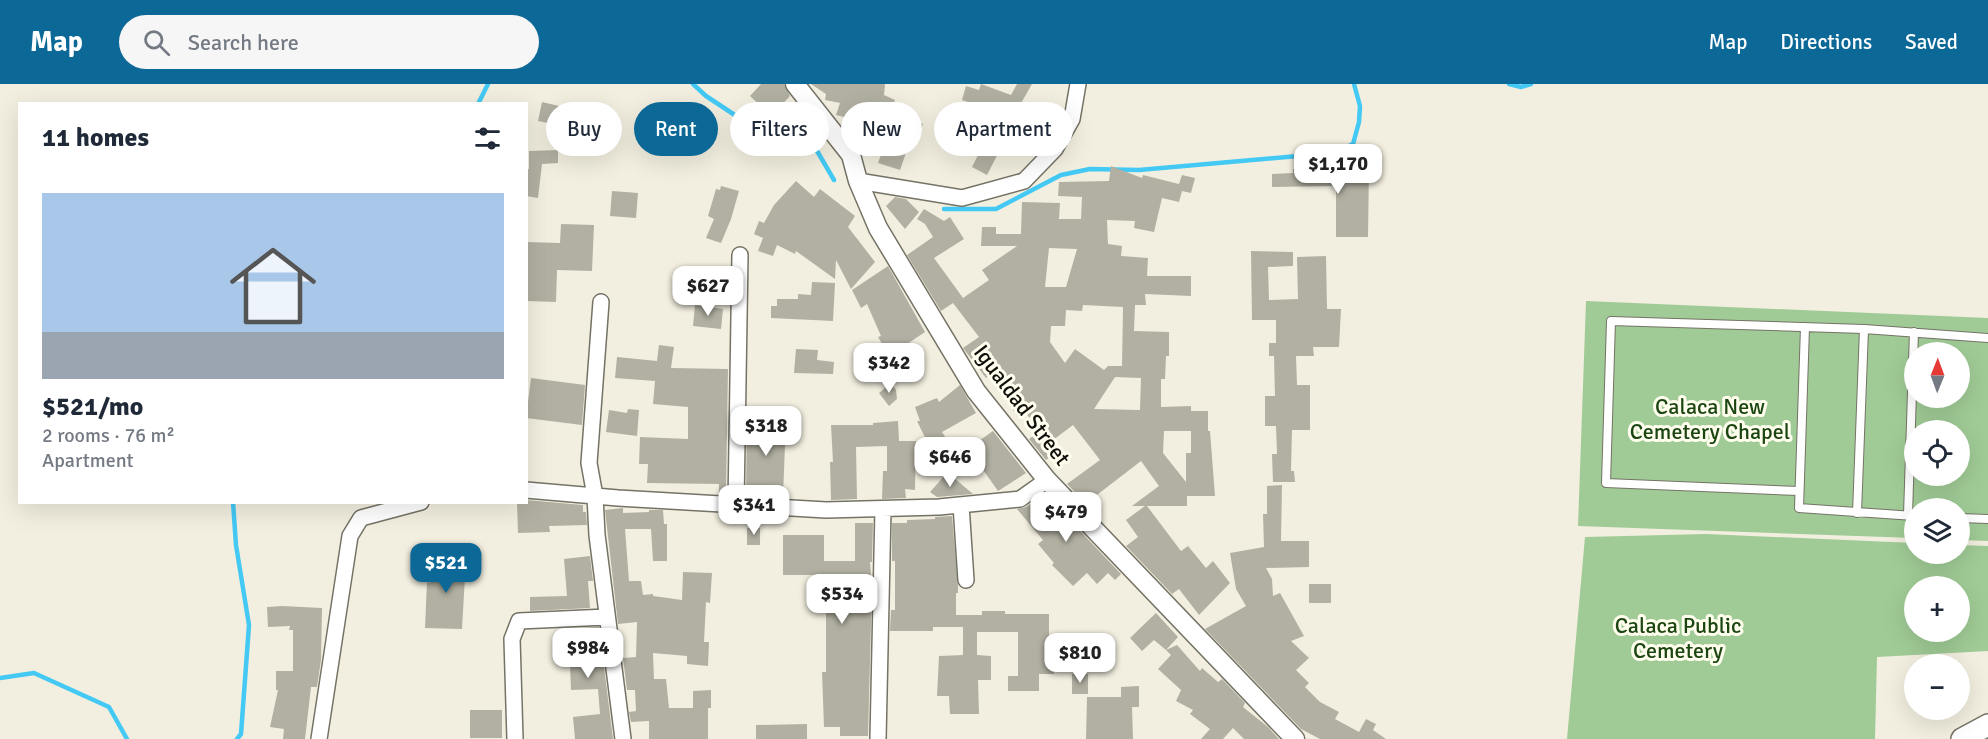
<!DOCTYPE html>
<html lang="en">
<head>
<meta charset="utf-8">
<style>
  body { margin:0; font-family:Signika,sans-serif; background:#f6f6f7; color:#1f2937; height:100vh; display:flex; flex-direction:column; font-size:22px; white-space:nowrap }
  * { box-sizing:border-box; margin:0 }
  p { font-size:20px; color:#747a83 }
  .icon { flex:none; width:33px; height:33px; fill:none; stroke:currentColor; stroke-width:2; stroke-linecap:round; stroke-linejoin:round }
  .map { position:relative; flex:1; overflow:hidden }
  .sheet { position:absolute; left:18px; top:18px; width:510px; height:402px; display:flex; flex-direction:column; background:#fff; border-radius:0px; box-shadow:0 6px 24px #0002 }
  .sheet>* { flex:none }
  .guide { position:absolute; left:546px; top:18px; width:570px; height:54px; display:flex; gap:12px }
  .needle { width:39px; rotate:1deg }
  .controls { position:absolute; left:1904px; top:258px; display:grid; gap:12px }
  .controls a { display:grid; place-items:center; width:66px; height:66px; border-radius:50%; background:#fff; box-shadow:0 6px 24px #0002; font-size:30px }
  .price { position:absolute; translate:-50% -51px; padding:0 14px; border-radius:12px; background:#fff; color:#222; font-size:20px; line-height:39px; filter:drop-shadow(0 2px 3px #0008) }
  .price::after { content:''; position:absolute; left:50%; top:36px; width:18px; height:14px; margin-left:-9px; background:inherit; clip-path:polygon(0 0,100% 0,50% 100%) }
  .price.selected { background:#0b6897; color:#fff }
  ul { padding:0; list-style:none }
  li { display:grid; align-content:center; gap:12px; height:318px; padding:0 24px }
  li+li { border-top:2px solid #e0e1e3 }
  li span { display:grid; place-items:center; height:186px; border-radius:0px; color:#555 }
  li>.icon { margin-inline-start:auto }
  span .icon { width:108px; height:108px; fill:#fffc; stroke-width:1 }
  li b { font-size:26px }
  h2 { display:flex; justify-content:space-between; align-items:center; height:72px; padding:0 24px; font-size:26px }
  .chip { padding:0 21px; border-radius:27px; background:#fff; box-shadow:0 6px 24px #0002; font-size:21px; line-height:54px }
  .chip.selected { background:#0b6897; color:#fff }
  header { display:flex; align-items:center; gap:36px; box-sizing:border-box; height:84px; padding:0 30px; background:#0b6897; color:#fff }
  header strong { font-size:28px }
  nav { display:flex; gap:33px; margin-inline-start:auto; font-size:21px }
  .search { width:420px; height:54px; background:#f6f6f7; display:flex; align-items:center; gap:15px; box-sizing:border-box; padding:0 21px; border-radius:33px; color:#747a83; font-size:22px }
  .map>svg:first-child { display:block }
  .green { fill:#a0cb96; fill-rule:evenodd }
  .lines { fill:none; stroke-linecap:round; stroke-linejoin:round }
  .stream { stroke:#44c9f4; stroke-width:4.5 }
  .building { fill:#b2b0a2; fill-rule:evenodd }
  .service-casing { stroke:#757366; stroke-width:10 }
  .minor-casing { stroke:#757366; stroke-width:18 }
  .tertiary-casing { stroke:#757366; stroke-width:21 }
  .secondary-casing { stroke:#757366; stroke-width:24 }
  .service { stroke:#fff; stroke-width:8 }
  .minor { stroke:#fff; stroke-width:15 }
  .tertiary { stroke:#fff; stroke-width:18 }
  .secondary { stroke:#fff; stroke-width:21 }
  .labels { text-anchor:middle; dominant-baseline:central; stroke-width:6; stroke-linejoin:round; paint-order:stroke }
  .street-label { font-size:22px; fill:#0f0e09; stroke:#fffdee }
  .park-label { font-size:22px; fill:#1b4611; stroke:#fffdee }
</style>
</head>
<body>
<header>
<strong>Map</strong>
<div class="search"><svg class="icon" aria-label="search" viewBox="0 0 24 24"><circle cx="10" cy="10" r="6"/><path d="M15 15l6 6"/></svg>Search here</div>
<nav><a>Map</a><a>Directions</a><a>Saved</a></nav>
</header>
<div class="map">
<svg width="1988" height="655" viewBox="0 0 1988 655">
  <rect width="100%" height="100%" fill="#f2efe0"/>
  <path class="green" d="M1586 217 1988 234V457L1959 456V424H1914V454L1578 442ZM1914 268H1959V314H1914ZM1914 346H1959V392H1914Z
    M1706 450 1914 459V470H1959V461L1988 462V567L1877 573 1875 655H1567L1585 453ZM1914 502H1959V548H1914Z"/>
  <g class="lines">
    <path class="stream" d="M693 0 706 12 756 45 813 60 834 96
      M1509 0 1521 3 1531 0
      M478 20 488 0
      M944 125H996L1061 91 1090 85 1139 86 1298 72 1329 71 1353 60 1359 38 1360 22 1354 0
      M233 418 236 461 249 541 241 650 237 655
      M0 594 34 589 109 623 127 655"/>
  </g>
  <path class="building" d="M761 0H784L790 12 771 32 750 12Z
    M811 0H885L884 11 895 16 891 27 923 40 913 65 908 63 900 86 878 79 887 54 866 45 860 60 855 58 841 40 848 34 836 31 840 19 825 16 826 10Z
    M981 0 1011 11 1017 0H1032L1020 21 1035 29 1032 35 1040 39 1035 50 1025 45 1013 63 1004 58 987 91 972 83 984 59 989 61 1005 35 973 24 974 20 962 16 966 2 979 6Z
    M542 18 572 25 568 43 538 37Z
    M558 66V79L542 80 538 114 526 112V85H529V67Z
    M1111 82 1142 94 1143 91 1179 100 1182 91 1195 94 1191 109 1182 107 1179 118 1162 114 1154 148 1134 144 1135 137 1107 136 1108 160 1122 162 1121 172 1148 174 1147 192H1191V212L1145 210 1146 221H1135L1134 247 1169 248V272H1166L1165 295H1161V323L1191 322V327H1208V347H1210L1215 412H1187V422H1147L1181 467 1188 462 1206 484 1213 477 1230 499 1199 531 1179 505 1172 510 1126 462 1138 453 1126 436 1145 422H1132L1159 402 1141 377 1093 414 1102 426 1096 430 1067 400 1100 376 1073 341 1049 359 1056 369 1046 376 1029 355 1040 347 1025 328 1018 333 989 292 986 294 963 264 979 253 953 219 941 227 907 171 933 153 925 140 917 135 924 125 944 137 950 133 964 155 934 174 963 214 989 196 982 186 1017 162H981L982 143H996V150H1021L1022 118 1060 119 1059 135H1081L1082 113 1058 112 1059 98 1109 97ZM1049 164 1077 165 1066 203H1045ZM1083 221 1123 223 1122 282H1108L1104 286 1075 265 1065 279 1050 258 1051 242H1065L1066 226 1082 227ZM1115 293 1141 294 1140 326 1094 325ZM1164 347H1191V369H1186V398L1163 369Z
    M1337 83H1369L1368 153H1336V102L1272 103V90L1293 89V85L1337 86Z
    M796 97 814 113 820 105 855 132 848 143 875 178 851 205 836 176 835 195 796 167 795 170 777 161 773 172 758 167 763 154 754 150 759 137 764 139 774 121Z
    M721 102 739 107 731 135 721 159 706 154 714 135 708 132 716 105 720 106Z
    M612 107 638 109 636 134 610 132Z
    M895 113 906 115 919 128 905 145 886 122Z
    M561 140 594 141 592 187 557 186 556 218 526 217V158L560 159Z
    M1251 167 1293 168V182L1268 183 1269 216 1298 215 1297 173 1326 172 1327 225H1341L1339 263H1313L1314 272H1296L1297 301H1310V346H1292L1291 387H1294L1295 398H1273L1272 370H1277L1276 342H1265V312H1275L1274 272H1269V259H1276V236H1252Z
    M888 182 925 248 889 272 878 253 881 252 867 220 861 224 852 206Z
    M812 198 835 199 833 237 771 234V222H777V215H798V210L811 211Z
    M695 221 723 225 721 245 693 242Z
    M659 261 674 263 671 284 728 285 726 408H719V400L647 399 648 380H639L640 353 688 355V323L653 320 655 297 615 294 617 273 657 277Z
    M796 265 818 266 817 276 834 278 833 290 794 289Z
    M531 294 585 301 582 341 526 334Z
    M891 299 896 306 897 315 889 322 879 309Z
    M960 301 976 329 942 348 949 359 932 368 917 337H920L915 323 937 314 939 318Z
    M628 325 639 326 637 352 606 348 609 326 627 329Z
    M747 333 786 335 783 413 751 412V408H746Z
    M898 337 899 357H916L915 406 905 405 906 414 882 415 883 387H887V362L856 363 857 415 831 416 830 378H833L831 341H873V339Z
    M993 347 1026 389 998 407 981 383 975 387 962 369Z
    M947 389 954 394 973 410 937 413 930 408Z
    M1282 401 1281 457H1309V483L1266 484 1272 495 1273 512 1280 509 1304 552 1291 557 1309 574 1296 586 1309 599 1305 603 1320 618 1339 628 1335 635 1359 648 1366 635 1376 640 1373 646 1386 655H1320L1301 645 1205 545 1246 522 1236 505 1230 469 1264 463 1263 430H1267V402Z
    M1045 410 1121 490 1115 496 1108 489 1097 500 1087 489 1073 502 1052 481 1054 479 1038 460 1043 456 1017 425 1026 423Z
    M526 416 583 421V428H586L587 441 549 442 550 448 518 449 517 418H526Z
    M623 424V429L649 428V426H663L664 440H667V477H653L651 445H625L629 497H641L643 511 653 510V512L682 516 683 488 712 489 710 519 706 518 704 558H709L708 582 687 580V572L653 569 654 595H666L669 624H693V607L711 606V624H708V655H649V637L631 638 629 628 636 627 635 606H627L623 574 636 573 637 538 618 540 605 426Z
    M952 432 958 502V509H956V531H982V527H1005V530H1049V564H1054V590H1039V607H1008V592H1018V548H977V571L991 572V596H978L979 630H950L949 612H937L939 572 963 571V543H933V547H890L891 526H895V477H892V439H907V436L935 435V433Z
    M855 439H873L872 478H870L872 502 868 652H840V643H824L822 588H826V491H783V451H824V477H855Z
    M747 444H760V461H747Z
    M590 472 593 497H588L590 524 530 527V513L567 512 564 475Z
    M431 474 466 475 462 545 425 544 427 498 430 499Z
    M1309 500H1331V519H1309Z
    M282 522 322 524 321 576 317 603H311L305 655H283L284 645 270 643 278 606H276V587H293V546H289L290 542 268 543 267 523Z
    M1156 529 1178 553 1166 566 1154 556 1142 567 1130 554Z
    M599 543 613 655H575L573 633 600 630 598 605 571 606 570 580H565L561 545Z
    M1177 561 1200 587 1202 584 1218 598 1222 595 1245 619 1243 623 1268 643 1279 655H1244L1233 644 1223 655H1201L1210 645 1190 630 1193 626 1176 617 1181 606 1158 585 1171 571 1166 566Z
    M1072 590H1088V610H1072Z
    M1139 602V623H1132L1133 655H1086L1087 613H1121V603Z
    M470 626H502V654H470Z
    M807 640V655H756V641Z"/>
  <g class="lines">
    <g class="service-casing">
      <path id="service" d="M1805 243 1799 424 1914 432
        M1799 407 1606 399 1611 237 1864 245 1988 254
        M1857 429 1864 245
        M1908 431 1914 248
        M1959 434 1988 435"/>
    </g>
    <g class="minor-casing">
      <path id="minor" d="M858 97 962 114 1024 97 1055 65 1072 35 1078 0
        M601 218 589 379 595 412 597 451 623 655
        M526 406 618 414 826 426 939 423 1020 415 1047 396
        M736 420 740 171
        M961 421 966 496
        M319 655 350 452 361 434 421 418
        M515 655 512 555 519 537 607 533
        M878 655 883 425"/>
    </g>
    <g class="tertiary-casing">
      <path id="tertiary" d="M795 0 851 71 858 97 878 144 976 307 1047 396 1295 655"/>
    </g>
    <g class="secondary-casing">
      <path id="secondary" d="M1962 655 1988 641"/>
    </g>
    <use href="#service" class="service"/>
    <use href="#minor" class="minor"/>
    <use href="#tertiary" class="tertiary"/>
    <use href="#secondary" class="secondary"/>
  </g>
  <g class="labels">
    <g class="street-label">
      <text transform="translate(1022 321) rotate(53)">Igualdad Street</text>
    </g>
    <g class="park-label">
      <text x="1710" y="322">Calaca New<tspan x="1710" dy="25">Cemetery Chapel</tspan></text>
      <text x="1678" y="541">Calaca Public<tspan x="1678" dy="25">Cemetery</tspan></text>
    </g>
  </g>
</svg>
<div class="controls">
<a><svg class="needle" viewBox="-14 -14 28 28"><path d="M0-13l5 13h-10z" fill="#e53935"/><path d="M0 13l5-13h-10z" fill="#747a83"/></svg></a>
<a><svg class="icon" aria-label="locate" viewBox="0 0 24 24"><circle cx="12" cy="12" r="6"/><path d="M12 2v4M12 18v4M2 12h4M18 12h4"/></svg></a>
<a><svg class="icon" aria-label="layers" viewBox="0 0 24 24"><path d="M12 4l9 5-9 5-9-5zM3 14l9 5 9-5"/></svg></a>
<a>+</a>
<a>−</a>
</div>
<b class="price" style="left:1338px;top:111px">$1,170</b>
<b class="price" style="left:708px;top:233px">$627</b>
<b class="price" style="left:889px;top:310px">$342</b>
<b class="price" style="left:766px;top:373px">$318</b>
<b class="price" style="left:950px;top:404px">$646</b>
<b class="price" style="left:754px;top:452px">$341</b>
<b class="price" style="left:1066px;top:459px">$479</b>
<b class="price selected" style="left:446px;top:510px">$521</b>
<b class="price" style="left:842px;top:541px">$534</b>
<b class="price" style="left:588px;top:595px">$984</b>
<b class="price" style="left:1080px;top:600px">$810</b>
<div class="guide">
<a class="chip">Buy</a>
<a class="chip selected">Rent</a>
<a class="chip">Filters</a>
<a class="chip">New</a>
<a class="chip">Apartment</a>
</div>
<section class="sheet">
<h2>11 homes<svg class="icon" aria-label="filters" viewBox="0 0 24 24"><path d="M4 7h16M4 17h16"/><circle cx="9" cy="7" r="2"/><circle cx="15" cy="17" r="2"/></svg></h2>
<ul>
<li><span style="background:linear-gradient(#a9c7e8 75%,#9aa5b1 0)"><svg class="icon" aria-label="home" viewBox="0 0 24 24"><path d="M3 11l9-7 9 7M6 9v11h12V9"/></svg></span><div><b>$521/mo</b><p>2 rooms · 76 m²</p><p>Apartment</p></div></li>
</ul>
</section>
</div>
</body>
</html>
